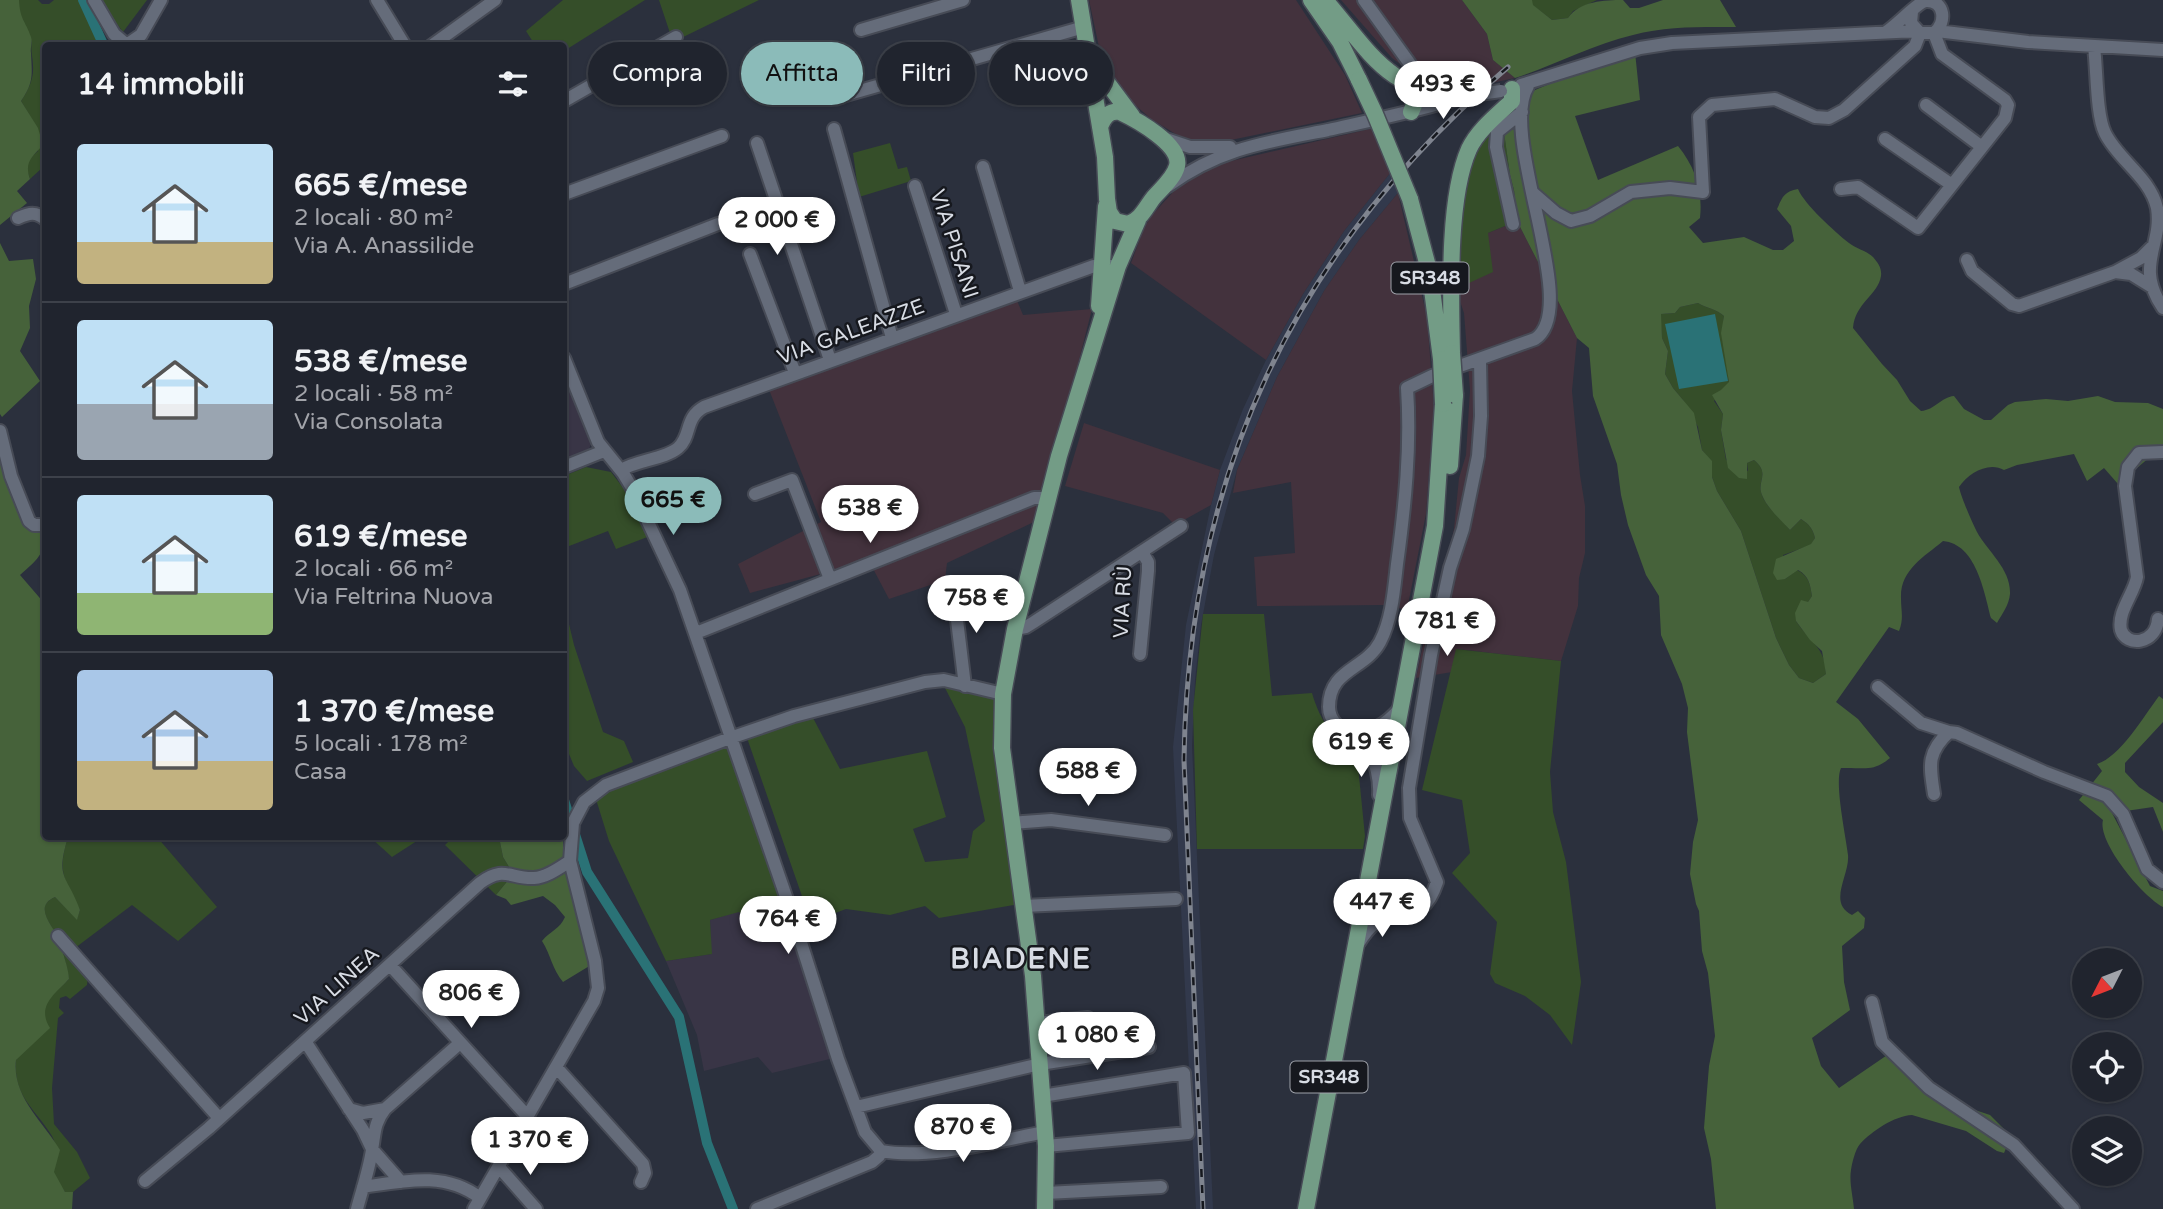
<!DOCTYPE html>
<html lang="it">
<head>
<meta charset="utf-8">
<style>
  body { margin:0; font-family:"Varela Round",sans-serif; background:#282c36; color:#f1f3f6; height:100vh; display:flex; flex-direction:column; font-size:26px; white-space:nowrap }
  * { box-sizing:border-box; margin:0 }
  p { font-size:23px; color:#a2a4aa }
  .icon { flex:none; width:38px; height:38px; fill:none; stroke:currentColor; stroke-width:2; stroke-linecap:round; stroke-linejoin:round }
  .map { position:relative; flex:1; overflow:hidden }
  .panel { position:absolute; left:42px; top:42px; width:525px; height:798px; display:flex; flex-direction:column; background:#20242e; border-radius:7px; box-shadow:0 2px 5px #0004,0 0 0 2px #3d414a }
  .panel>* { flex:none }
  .banner { position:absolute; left:588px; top:42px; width:665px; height:63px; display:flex; gap:14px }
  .needle { width:46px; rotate:228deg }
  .buttons { position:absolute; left:2072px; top:948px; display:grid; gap:14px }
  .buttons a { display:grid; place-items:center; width:70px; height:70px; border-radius:50%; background:#20242e; box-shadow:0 2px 5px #0004,0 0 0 2px #3d414a; font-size:35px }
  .price { position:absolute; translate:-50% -60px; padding:0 16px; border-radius:24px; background:#fff; color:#222; font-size:23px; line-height:46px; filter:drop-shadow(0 2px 4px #0008) }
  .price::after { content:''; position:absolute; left:50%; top:42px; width:21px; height:16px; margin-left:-10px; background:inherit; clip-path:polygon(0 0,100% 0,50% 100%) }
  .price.current { background:#8bbbb9; color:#111 }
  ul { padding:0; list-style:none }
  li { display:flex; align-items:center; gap:21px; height:175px; padding:0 35px }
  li+li { border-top:2px solid #3d414a }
  li span { display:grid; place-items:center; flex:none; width:196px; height:140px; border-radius:7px; color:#555 }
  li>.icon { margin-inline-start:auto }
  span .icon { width:84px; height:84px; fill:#fffc; stroke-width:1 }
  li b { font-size:30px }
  h2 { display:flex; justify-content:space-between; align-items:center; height:84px; padding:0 35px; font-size:30px }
  .tag { padding:0 24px; border-radius:32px; background:#20242e; box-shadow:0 2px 5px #0004,0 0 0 2px #3d414a; font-size:24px; line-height:63px }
  .tag.current { background:#8bbbb9; color:#111 }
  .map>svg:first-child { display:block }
  .built { fill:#32394c }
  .industrial { fill:#43323d }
  .education { fill:#393546 }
  .green { fill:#354e29 }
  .forest { fill:#46623a; fill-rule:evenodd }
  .water { fill:#2a7276 }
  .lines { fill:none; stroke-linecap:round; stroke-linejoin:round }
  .canal { stroke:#2a7276; stroke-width:10 }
  .minor-casing { stroke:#474b56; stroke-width:16 }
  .major-casing { stroke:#474b56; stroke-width:19 }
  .minor { stroke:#656c7a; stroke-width:12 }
  .major { stroke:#739c86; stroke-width:16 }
  .rail-casing { stroke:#7f848f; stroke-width:5 }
  .rail { stroke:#16181e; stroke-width:2.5; stroke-dasharray:8; stroke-linecap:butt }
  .minor-bridge-casing { stroke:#474b56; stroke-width:16; stroke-linecap:butt }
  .major-bridge-casing { stroke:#474b56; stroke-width:19; stroke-linecap:butt }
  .minor-bridge { stroke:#656c7a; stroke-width:12 }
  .major-bridge { stroke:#739c86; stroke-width:16 }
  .labels { text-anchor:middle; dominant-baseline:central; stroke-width:5; stroke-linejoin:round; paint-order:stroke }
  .shield { fill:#16181e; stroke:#9ea1a9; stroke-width:2 }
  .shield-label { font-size:19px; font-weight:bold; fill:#d8dce4 }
  .street-label { font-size:21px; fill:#d8dce4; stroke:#16181e }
  .district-label { font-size:28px; font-weight:bold; letter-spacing:2px; fill:#d8dce4; stroke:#16181e }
</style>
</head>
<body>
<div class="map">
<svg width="2163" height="1209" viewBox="0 0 2163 1209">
  <rect width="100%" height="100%" fill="#2b303d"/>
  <path class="built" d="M1391 172 1398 193 1359 240 1324 291 1277 377 1237 470 1214 555 1201 625 1195 680 1192 746 1213 1209H1196L1173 747 1186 625 1211 505 1220 470 1243 409 1266 360 1303 294 1344 231Z"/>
  <path class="industrial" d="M1089 0H1296L1345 75 1362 113 1197 147 1151 119 1134 104 1102 61Z
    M1341 0H1462L1487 34 1493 60 1515 78 1458 90 1423 81 1392 58Z
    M1374 128 1391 172 1344 231 1303 294 1266 360 1131 263 1144 228 1152 215 1173 192 1198 175 1227 162Z
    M1398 193 1427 317 1434 407 1426 514 1407 610 1384 605 1257 606 1254 557 1295 553 1291 482 1233 493 1237 470 1277 377 1324 291 1359 240Z
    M1517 221 1577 338 1572 391 1580 475 1585 506V553L1579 578 1578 606 1561 661 1457 649 1452 672 1416 678 1424 640 1431 625 1445 572 1454 529 1459 478 1466 455 1470 390 1464 313 1456 289 1488 233Z
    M1016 298 1023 315 1092 309 1047 486 1036 521 947 563 945 580 889 599 869 561 750 593 738 564 821 522 768 387Z
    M1084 423 1220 470 1211 505 1175 525 1163 513 1065 486Z"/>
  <path class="education" d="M564 378 592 441 588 452 564 462Z
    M739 911 773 942 797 933 838 1057 772 1073 758 1057 704 1071 697 1035 666 961 711 954 710 920Z"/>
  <path class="green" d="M19 0H38L42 4H49L54 0H82L98 45 46 46 45 172 42 168 30 179C25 166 27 160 38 151L33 121 21 101C28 91 34 79 33 66 33 57 30 51 32 42L18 12Z
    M99 0H147L123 32Z
    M563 0H645L564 51V46L535 45 526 31Z
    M659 0H759L673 42Z
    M1532 0H1597L1573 11 1568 18 1552 20 1532 5Z
    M1502 118 1510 175 1514 190 1517 221 1488 233 1493 272 1456 289 1453 270 1468 169 1479 147Z
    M890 143 898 169 907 167 911 181 859 197 853 153Z
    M1698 303C1706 308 1717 309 1724 316L1722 338 1726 353 1729 383 1714 401 1723 414 1721 430 1726 460 1748 471 1747 463 1754 460C1771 474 1756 480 1762 495 1767 508 1781 519 1790 530L1801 519C1809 524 1813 529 1815 538L1811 545 1783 555 1785 579 1797 570C1809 576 1810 584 1812 596L1796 621C1809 641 1826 648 1826 674L1813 683 1799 678 1789 665 1776 638 1741 531 1717 491 1712 477V462L1702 450 1698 427 1683 400 1673 388 1665 374 1668 351 1662 338 1660 314 1675 313 1680 307Z
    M586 467 611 472 630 497 650 536 616 549 608 531 564 548V476Z
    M564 603 574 645 603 732 624 741 633 762 587 781 574 766 564 742Z
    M1203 614H1264L1272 696 1312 693C1320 721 1334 740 1357 756L1365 836 1363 849H1197L1193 710Z
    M1456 649 1561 661 1550 772 1553 812 1566 862 1581 982 1572 1045 1550 1015 1525 996 1495 983 1490 974 1497 922 1452 873 1470 853 1462 800 1422 790Z
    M943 684 1000 699 1019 904 939 918 925 906 890 915 846 909 811 922 746 735 812 716 840 769 927 751 946 817 913 829 925 862 968 858 973 831 985 821 965 727Z
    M730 742 797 933 773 942 739 912 710 920 712 954 666 961 609 841 595 796Z
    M68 837H157L217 907 178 941 132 905 75 948 88 975 87 985 70 999 66 996 60 998 59 1008 64 1013 58 1018 52 1088 54 1124 77 1152 90 1178 73 1192H65C62 1187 56 1180 54 1173 52 1162 60 1151 52 1136 36 1109 13 1097 16 1060L45 1021V1006L49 998 69 979C67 966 63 952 59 940 53 925 32 907 55 897L77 919 80 910C64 879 57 872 68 837Z
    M370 837H423L392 857Z
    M449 837H499L503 857 511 870 510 878 496 895 445 845 450 840Z"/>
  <path class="forest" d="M0 0H19C20 20 25 20 31 37 33 43 30 47 31 53 32 75 34 82 21 101L38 128 43 145C32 157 24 162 30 179L17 191 27 203 0 225Z
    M1462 0H1532L1533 5 1552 20 1568 18C1580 1 1604 0 1623 0L1630 8H1639L1663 0H1720L1736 27C1701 27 1666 26 1633 35 1592 45 1555 65 1515 78L1493 60 1487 34Z
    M1635 52 1640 100 1575 116 1598 180 1678 146C1695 167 1703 190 1700 218L1689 227 1703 243 1744 237 1773 250H1783L1794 241 1791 226 1777 209C1782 198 1784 191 1798 189 1804 204 1835 232 1849 243 1857 249 1867 251 1873 257 1878 263 1882 268 1881 276 1878 295 1855 303 1853 328L1882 364 1897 380 1910 401 1921 411C1935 410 1941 397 1954 396L1964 409 1984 420H1991L2008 405 2015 402 2046 399 2068 401 2098 396 2115 402 2148 403 2163 409V446L2118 484 2104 468 2087 481 2074 454 2017 465 2004 470C1989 461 1968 473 1959 487 1961 497 1972 522 1977 532 1988 552 2011 569 2010 594 2009 605 2002 614 1997 623L1991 618C1984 591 1976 544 1943 541 1924 557 1900 570 1901 598 1901 611 1904 619 1899 631L1889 627 1836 702 1858 719 1890 758C1872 773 1863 767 1841 768 1834 782 1846 837 1848 855 1850 875 1827 903 1852 915L1858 911 1865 918 1864 928 1842 946 1844 982 1850 1010 1812 1038 1821 1066 1839 1088 1896 1049 1905 1055 1929 1084 1975 1110 1990 1115 2007 1132 2005 1139 2007 1146 2004 1153 1997 1151 1966 1131 1912 1115C1894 1116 1872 1131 1860 1144 1855 1150 1852 1163 1851 1170 1849 1182 1853 1197 1854 1209H1716L1711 1159 1704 1128 1709 1066 1715 1036 1708 973 1702 951 1699 911 1696 904 1690 874 1693 842 1698 820 1687 732 1688 708 1682 684 1661 635 1659 596 1646 575 1628 525 1621 495 1617 464 1593 396 1589 348 1577 338 1517 221 1514 190 1510 175 1502 118 1535 90 1599 63ZM1698 303C1706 308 1717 309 1724 316L1721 333 1729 382 1721 390 1712 395 1723 414 1721 430 1728 468 1739 478 1747 479V463L1754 460C1771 474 1756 481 1762 495 1767 508 1781 520 1790 530L1801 519C1809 524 1813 529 1815 538L1811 544 1776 559 1773 573 1777 580 1785 579 1798 570C1809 576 1810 584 1812 596L1808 602 1801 600 1795 613 1796 621 1810 640 1822 651 1826 674 1813 683 1799 678 1789 665 1776 638 1741 531 1717 491 1712 477V461L1702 450 1694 413 1673 388 1665 374 1668 351 1662 338 1661 314 1675 313 1680 307Z
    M0 243 9 261 33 259 36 279 29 306 30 328 20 351 40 381 2 417 0 414Z
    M0 452 19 508 45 526C45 553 41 557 20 575L45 604 46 836 68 837C55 880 67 874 80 910L77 920 55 897C32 907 54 926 59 940 62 950 69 970 69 979 55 994 36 1006 50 1028L16 1060C12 1097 43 1121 60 1150L54 1172 65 1192H73L72 1209H0Z
    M2159 696 2163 699V722L2125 763V772L2139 787 2163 803V832L2153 807 2112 813 2150 886 2163 891V907C2143 897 2097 842 2103 820L2079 800 2102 771 2097 764C2120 757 2144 716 2159 696Z
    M499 837H563V846L591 965 563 982C552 969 551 955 542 941 550 931 560 929 565 917L555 905 543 896 511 905 506 899 496 895 510 878 511 870 503 857Z"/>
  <path class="water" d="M1715 314 1728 381 1679 389 1665 324Z"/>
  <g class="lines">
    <path class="canal" d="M83 0 104 46
      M564 800 587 872 679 1017 707 1143 733 1209"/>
    <g class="minor-casing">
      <path id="minor" d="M94 0 114 34 128 46
        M377 0 405 46
        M1364 0 1410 64
        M861 30 963 0
        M1937 31 2028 42 2163 50
        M1886 32C1897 25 1918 2 1926 1 1945 0 1947 23 1934 33H1920L1911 23 1912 12
        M128 44 141 35 161 0
        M431 46 495 0
        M2094 47C2097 69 2096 115 2105 133 2118 160 2150 177 2157 208 2163 246 2134 265 2163 308
        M1521 85 1640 48 1672 43 1917 31
        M835 98 1084 27
        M564 101 676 37
        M1926 105 1982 147
        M834 129 892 338
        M1163 138 1190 147H1230
        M1885 139 1952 185
        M757 143 830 360
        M983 167 1020 291
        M915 186 956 314
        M1168 186C1220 148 1267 142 1328 130 1373 120 1418 111 1463 97
        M1841 189 1858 187 1918 228 2005 118 2008 105 2005 100 1942 54 1934 33
        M1533 193 1556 213 1571 221 1590 216 1631 192 1670 188 1703 192 1699 117 1712 105 1775 99 1815 117 1829 118 1844 110 1915 46 1920 33
        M564 194 722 136
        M18 218C29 213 36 211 46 220
        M1513 224 1496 147 1497 132 1522 112
        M750 254 795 373
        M1967 260 1972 271 2012 304 2019 306 2115 272
        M564 284 718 224
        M2152 287 2131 274 2115 272 2141 258 2153 246
        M564 358 598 442 623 473 632 488 680 590 791 911 838 1059 865 1132 881 1151
        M0 431 11 476 29 521 34 525H46
        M564 467 604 451
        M621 470C637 460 665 459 678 448 692 436 684 418 704 407L1094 266H1118
        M755 494 792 480 830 579
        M953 587 965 686
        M2158 619C2156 645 2126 647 2121 630 2117 612 2134 594 2137 577L2125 486 2128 467 2139 453 2163 452
        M1015 629 1026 627 1034 622 1181 526
        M696 633 1034 498H1048
        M1140 654 1148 571V562L1142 552
        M1878 687 1921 723 1949 732
        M1345 731C1370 735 1385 726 1401 707
        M1934 794C1930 767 1926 753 1949 732L1957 733 2044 772 2107 796 2123 814 2147 869 2163 882
        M1379 795C1380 780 1376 761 1367 749 1356 735 1329 729 1329 707 1329 669 1365 670 1380 642 1392 619 1394 590 1397 564 1405 506 1411 447 1407 388L1432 376 1535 339C1583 308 1497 136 1528 86
        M1011 823 1051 820 1165 835
        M1368 876C1375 896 1382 909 1402 915
        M1023 906 1176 899
        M58 936 219 1118
        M1358 944C1363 936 1368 928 1376 923 1406 906 1423 924 1437 882L1410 818 1409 788 1431 655 1450 568 1463 529 1478 456 1481 416 1480 360
        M390 965 528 1117
        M1872 1002 1882 1042 1929 1088 2014 1145 2073 1209
        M1037 1023 1088 1018 1093 1056
        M305 1041 363 1130 372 1149 401 1182
        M557 1068 643 1164 645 1173 641 1182
        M1042 1096 1184 1073 1188 1133 1046 1146
        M856 1107 1040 1064 1149 1047
        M349 1109 363 1113 385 1109
        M881 1151C929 1160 997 1141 1045 1132
        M499 1167 536 1209
        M145 1181 209 1128 480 883C504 865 510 879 534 878 547 877 559 868 570 861
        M363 1187C404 1181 445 1171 480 1198
        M1046 1193 1161 1187
        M357 1209C362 1190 369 1170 372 1150 375 1133 374 1123 385 1109L460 1043
        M474 1209 594 1001 598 988 595 961 570 861 573 823 584 802 606 785 730 738 794 716 925 682 944 680 1003 694
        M757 1209 872 1162 879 1156 881 1151"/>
    </g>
    <g class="major-casing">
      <path id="major" d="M1079 0 1105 157 1107 199 1109 212 1115 221 1128 224C1141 220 1146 207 1154 197 1162 188 1174 178 1177 166 1182 145 1137 120 1120 112 1109 110 1104 117 1100 127
        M1311 0 1340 42 1359 80
        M1325 0C1372 54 1387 93 1467 96
        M1094 55 1106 81 1132 116
        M1410 86 1414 105 1411 112
        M1410 199 1430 274 1441 359
        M1099 306 1106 206
        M1452 353C1451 297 1447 199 1469 149 1478 130 1497 115 1512 101V89
        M1450 466 1455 395
        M1045 1209 1046 1146 1033 976 1002 748 1003 694 1015 629 1059 456 1118 266 1138 220
        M1306 1209 1435 526 1443 404"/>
    </g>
    <use href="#minor" class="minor"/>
    <use href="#major" class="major"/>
    <g class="rail-casing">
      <path id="rail" d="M1203 1209 1184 760C1188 476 1292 252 1508 67"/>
    </g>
    <use href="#rail" class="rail"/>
    <g class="minor-bridge-casing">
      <path id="minor-bridge" d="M1472 95 1501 91"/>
    </g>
    <g class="major-bridge-casing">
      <path id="major-bridge" d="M1359 80 1375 114 1410 199
        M1452 353 1455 395
        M1441 359 1443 404"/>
    </g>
    <use href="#minor-bridge" class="minor-bridge"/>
    <use href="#major-bridge" class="major-bridge"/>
  </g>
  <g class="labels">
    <g class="shield">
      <rect x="1391.5" y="262.5" width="77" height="31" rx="5"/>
      <rect x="1290.5" y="1061.5" width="77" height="31" rx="5"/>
    </g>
    <g class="shield-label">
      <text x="1430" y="278">SR348</text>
      <text x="1329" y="1077">SR348</text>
    </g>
    <g class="street-label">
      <text transform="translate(954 244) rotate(72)">VIA PISANI</text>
      <text transform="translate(851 332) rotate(-20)">VIA GALEAZZE</text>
      <text transform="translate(1123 602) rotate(-87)">VIA RÙ</text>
      <text transform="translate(337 986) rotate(-42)">VIA LINEA</text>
    </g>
    <g class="district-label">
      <text x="1021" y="959">BIADENE</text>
    </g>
  </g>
</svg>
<div class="buttons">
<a><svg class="needle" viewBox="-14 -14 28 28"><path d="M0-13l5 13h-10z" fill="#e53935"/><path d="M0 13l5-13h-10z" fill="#a2a4aa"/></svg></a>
<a><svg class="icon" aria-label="locate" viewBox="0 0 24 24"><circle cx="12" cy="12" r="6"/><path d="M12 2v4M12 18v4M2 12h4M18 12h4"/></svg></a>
<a><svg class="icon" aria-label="layers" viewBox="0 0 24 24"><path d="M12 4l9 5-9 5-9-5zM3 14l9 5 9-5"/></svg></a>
</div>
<b class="price" style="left:1443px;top:121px">493 €</b>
<b class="price" style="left:777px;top:257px">2 000 €</b>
<b class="price current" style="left:673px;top:537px">665 €</b>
<b class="price" style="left:870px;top:545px">538 €</b>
<b class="price" style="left:976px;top:635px">758 €</b>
<b class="price" style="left:1447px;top:658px">781 €</b>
<b class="price" style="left:1361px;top:779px">619 €</b>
<b class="price" style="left:1088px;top:808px">588 €</b>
<b class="price" style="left:1382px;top:939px">447 €</b>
<b class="price" style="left:788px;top:956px">764 €</b>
<b class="price" style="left:471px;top:1030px">806 €</b>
<b class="price" style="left:1097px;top:1072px">1 080 €</b>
<b class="price" style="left:963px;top:1164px">870 €</b>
<b class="price" style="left:530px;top:1177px">1 370 €</b>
<div class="banner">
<a class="tag">Compra</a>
<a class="tag current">Affitta</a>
<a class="tag">Filtri</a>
<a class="tag">Nuovo</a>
</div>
<section class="panel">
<h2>14 immobili<svg class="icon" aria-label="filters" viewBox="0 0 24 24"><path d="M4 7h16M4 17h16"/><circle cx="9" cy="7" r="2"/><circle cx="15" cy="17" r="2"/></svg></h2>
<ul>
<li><span style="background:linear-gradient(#bfe0f5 70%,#c2b280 0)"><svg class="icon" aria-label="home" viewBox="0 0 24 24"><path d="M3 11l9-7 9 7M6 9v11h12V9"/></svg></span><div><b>665 €/mese</b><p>2 locali · 80 m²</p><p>Via A. Anassilide</p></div></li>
<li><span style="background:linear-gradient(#bfe0f5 60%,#9aa5b1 0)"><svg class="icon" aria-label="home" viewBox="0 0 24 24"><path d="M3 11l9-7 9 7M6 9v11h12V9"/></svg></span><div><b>538 €/mese</b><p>2 locali · 58 m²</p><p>Via Consolata</p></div></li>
<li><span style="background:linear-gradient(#bfe0f5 70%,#8fb573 0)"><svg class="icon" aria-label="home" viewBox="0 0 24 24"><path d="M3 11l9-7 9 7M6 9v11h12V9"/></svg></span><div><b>619 €/mese</b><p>2 locali · 66 m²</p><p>Via Feltrina Nuova</p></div></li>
<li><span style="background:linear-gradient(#a9c7e8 65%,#c2b280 0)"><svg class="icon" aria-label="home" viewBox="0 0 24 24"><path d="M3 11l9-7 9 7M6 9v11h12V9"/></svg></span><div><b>1 370 €/mese</b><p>5 locali · 178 m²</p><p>Casa</p></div></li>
</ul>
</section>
</div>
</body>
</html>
